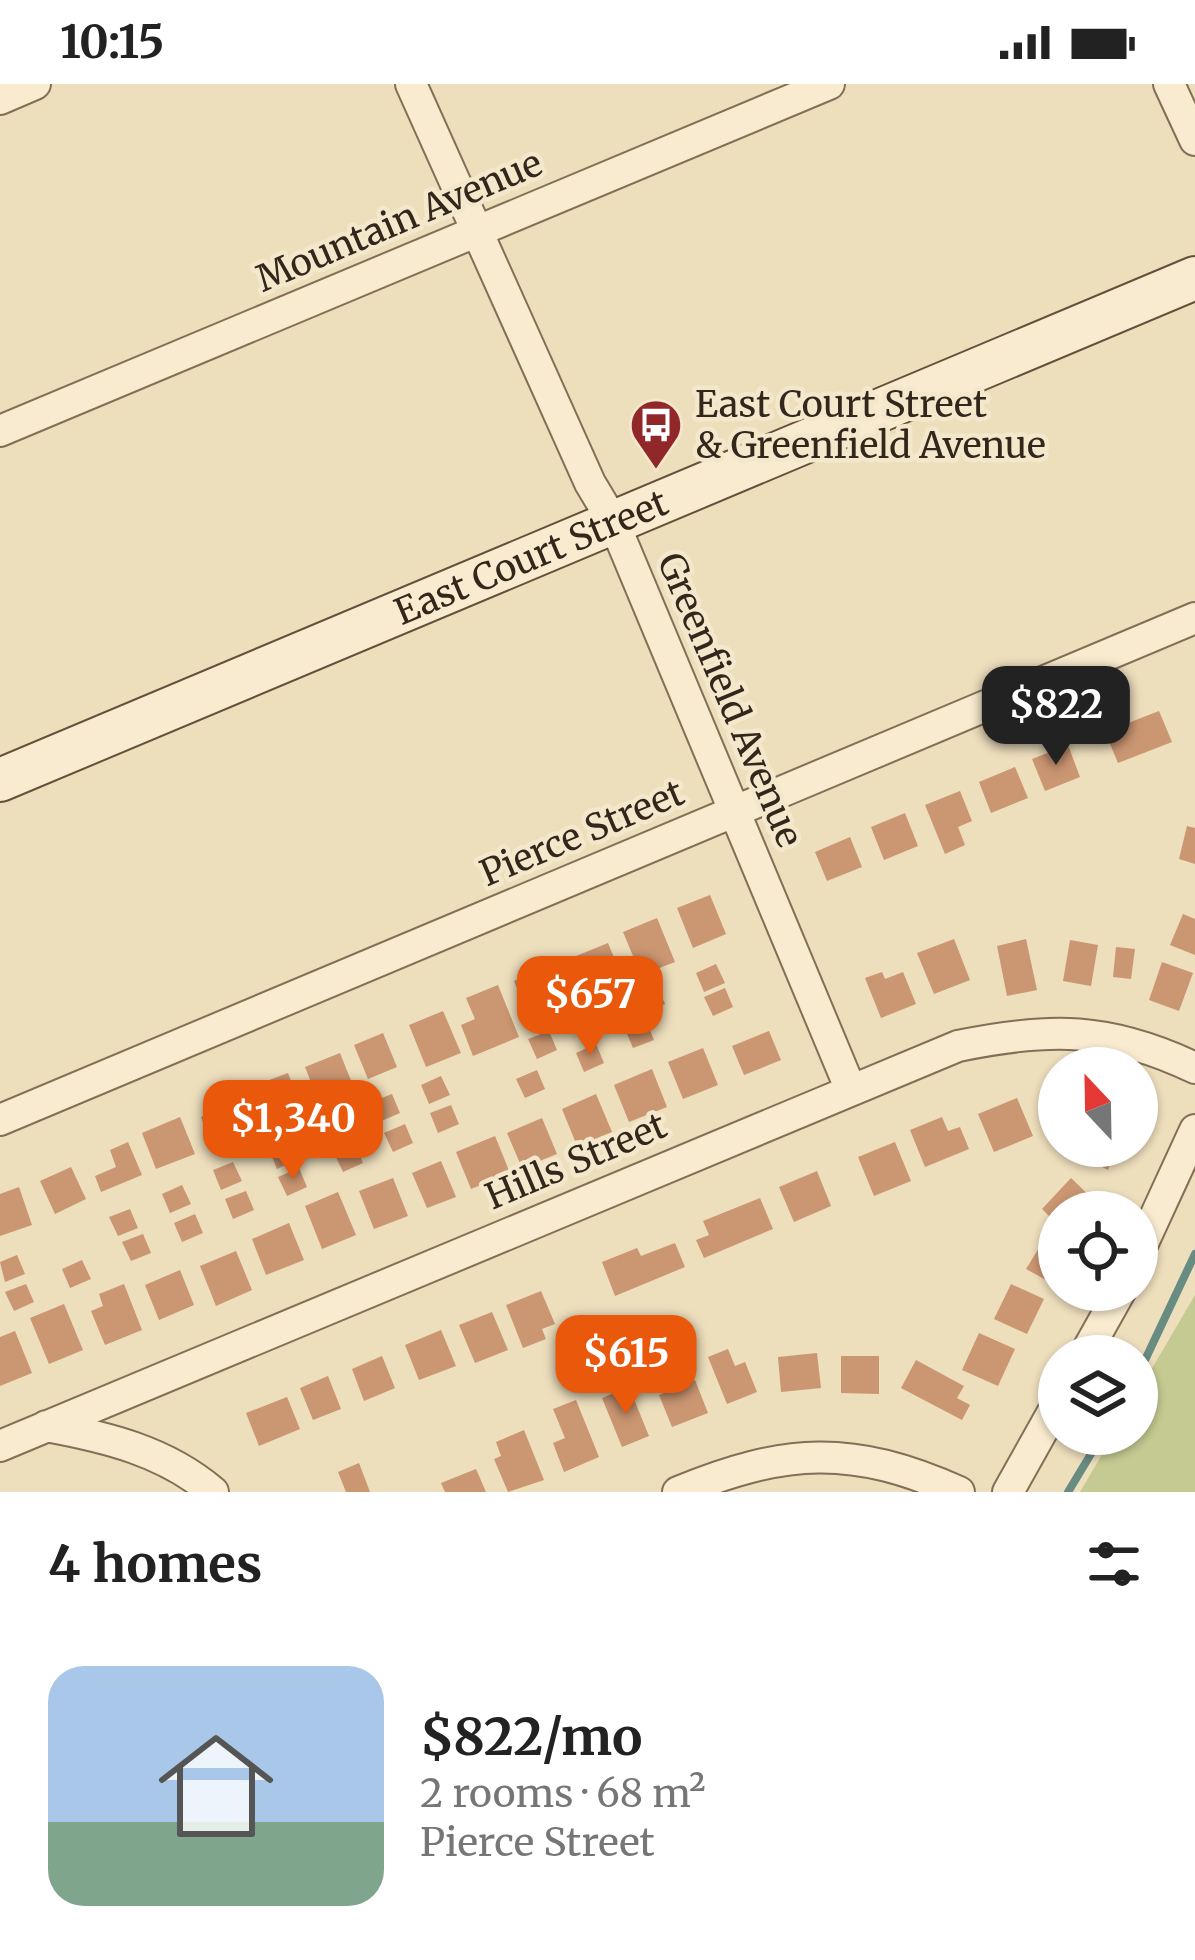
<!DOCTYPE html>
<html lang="en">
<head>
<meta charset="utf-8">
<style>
  body { margin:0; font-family:Merriweather,serif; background:#f6f6f6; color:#222; height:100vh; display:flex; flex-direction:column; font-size:45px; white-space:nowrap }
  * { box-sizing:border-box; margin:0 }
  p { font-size:39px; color:#767676 }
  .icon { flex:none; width:66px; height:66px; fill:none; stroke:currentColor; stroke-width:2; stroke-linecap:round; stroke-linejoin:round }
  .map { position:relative; height:1408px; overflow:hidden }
  .panel { display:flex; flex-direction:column; background:#fff; flex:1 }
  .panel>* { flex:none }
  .needle { width:78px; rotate:338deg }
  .controls { position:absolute; left:1038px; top:963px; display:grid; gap:24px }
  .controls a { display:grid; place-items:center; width:120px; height:120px; border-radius:50%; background:#fff; box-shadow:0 3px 9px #0004; font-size:60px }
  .price { position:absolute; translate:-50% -102px; padding:0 27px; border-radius:24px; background:#ea580c; color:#fff; font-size:39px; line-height:78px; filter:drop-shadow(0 3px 6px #0008) }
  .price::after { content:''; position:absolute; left:50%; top:72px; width:36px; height:27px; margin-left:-18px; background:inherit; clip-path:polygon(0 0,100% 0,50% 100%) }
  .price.active { background:#222; color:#fff }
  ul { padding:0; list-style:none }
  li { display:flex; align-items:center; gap:36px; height:300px; padding:0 48px }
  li+li { border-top:3px solid #e0e0e0 }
  li span { display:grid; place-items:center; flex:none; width:336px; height:240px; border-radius:36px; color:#555 }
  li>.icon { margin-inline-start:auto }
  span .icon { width:144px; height:144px; fill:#fffc; stroke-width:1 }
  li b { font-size:51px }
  h2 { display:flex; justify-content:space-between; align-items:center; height:144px; padding:0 48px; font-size:51px }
  .status { display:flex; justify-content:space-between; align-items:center; height:84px; padding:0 60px; background:#fff; direction:ltr }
  .status svg { height:33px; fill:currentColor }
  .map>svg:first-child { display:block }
  .green { fill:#c4ca91 }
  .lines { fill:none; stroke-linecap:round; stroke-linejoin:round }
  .stream { stroke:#688b82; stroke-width:8 }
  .building { fill:#cb9672 }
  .minor-casing { stroke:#846e56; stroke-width:34 }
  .secondary-casing { stroke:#654f3a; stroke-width:46 }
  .minor { stroke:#f8ebcf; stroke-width:30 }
  .secondary { stroke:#f8ebcf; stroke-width:42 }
  .labels { text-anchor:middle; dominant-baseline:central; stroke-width:9; stroke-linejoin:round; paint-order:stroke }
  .street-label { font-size:36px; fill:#33261b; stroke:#f4e8cc }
  .poi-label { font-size:36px; fill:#33261b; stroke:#f4e8cc; text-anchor:start }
</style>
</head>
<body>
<div class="status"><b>10:15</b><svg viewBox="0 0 49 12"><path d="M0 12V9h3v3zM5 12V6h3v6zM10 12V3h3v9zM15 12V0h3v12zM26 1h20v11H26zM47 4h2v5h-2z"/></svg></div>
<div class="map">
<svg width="1195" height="1408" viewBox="0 0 1195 1408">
  <rect width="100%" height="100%" fill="#eddebc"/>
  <path class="green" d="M1195 1211V1408H1080L1114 1350H1137V1310Z"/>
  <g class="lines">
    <path class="stream" d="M1137 1293 1195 1170
      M1068 1408 1103 1350"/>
  </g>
  <path class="building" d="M1159 627 1172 658 1118 679 1105 648Z
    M1068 661 1080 693 1045 707 1032 675Z
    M1015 683 1028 714 991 729 979 698Z
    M960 707 972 737 958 743 965 761 945 770 925 721Z
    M905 729 918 762 884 776 871 743Z
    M1187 742 1195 744V780L1179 775Z
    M850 753 862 783 827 797 815 768Z
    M710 811 726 850 693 864 677 824Z
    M1183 830 1195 835V871L1170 861Z
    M657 834 675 878 641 891 623 848Z
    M954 855 970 896 934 910 917 869Z
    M1026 855 1037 906 1007 912 997 862Z
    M1070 856 1098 861 1091 902 1063 897Z
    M608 859 627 905 583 923 564 877Z
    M1116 863 1135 865 1131 895 1113 893Z
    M1162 878 1193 889 1179 927 1149 916Z
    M716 880 725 899 704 908 696 889Z
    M550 882 565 919 529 933 514 897Z
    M882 888 885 895 903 888 916 920 881 934 865 894Z
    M498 901 519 953 473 972 461 941 475 935 466 914Z
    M657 901 665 920 645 929 636 909Z
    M725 904 733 923 713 932 704 913Z
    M443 927 461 969 426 983 409 941Z
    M646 937 654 956 633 964 625 945Z
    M549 947 557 966 537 975 528 955Z
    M769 947 781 976 744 991 732 962Z
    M383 949 397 983 368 995 354 961Z
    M596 960 604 979 584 988 576 969Z
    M703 964 718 1001 683 1015 668 978Z
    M340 969 354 1004 319 1018 305 983Z
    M652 985 667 1023 629 1038 614 1001Z
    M537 986 545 1005 525 1014 516 995Z
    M288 989 301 1023 265 1038 251 1003Z
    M441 992 450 1011 429 1020 421 1001Z
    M233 1005 252 1051 214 1066 201 1033 213 1028 208 1015Z
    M392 1010 400 1029 379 1038 371 1018Z
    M596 1010 612 1048 577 1062 562 1025Z
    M1017 1014 1033 1052 994 1068 978 1030Z
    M451 1021 459 1040 438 1049 430 1029Z
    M344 1031 352 1050 331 1060 323 1040Z
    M180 1033 195 1070 156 1085 142 1049Z
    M942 1033 948 1047 960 1043 969 1065 925 1083 910 1046Z
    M542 1034 557 1070 522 1084 507 1049Z
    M405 1040 413 1059 393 1068 384 1049Z
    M495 1052 510 1089 471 1105 456 1068Z
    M289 1057 298 1075 277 1085 269 1065Z
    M128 1058 142 1091 101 1108 95 1092 116 1083 110 1066Z
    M895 1058 911 1097 874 1112 858 1073Z
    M355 1060 363 1079 343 1088 334 1069Z
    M1062 1062H1118L1108 1086Z
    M441 1077 456 1113 427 1124 412 1089Z
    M233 1078 242 1097 221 1106 213 1086Z
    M71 1083 86 1115 55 1130 40 1097Z
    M299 1084 307 1103 287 1112 278 1093Z
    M817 1087 831 1122 794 1138 779 1103Z
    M393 1094 408 1132 374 1145 359 1107Z
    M1071 1094 1099 1121 1093 1128H1059V1142L1042 1125Z
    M182 1101 191 1120 170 1129 162 1110Z
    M19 1103 32 1141 0 1152V1110Z
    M246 1107 254 1126 233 1135 225 1115Z
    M338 1108 356 1151 322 1165 305 1122Z
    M760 1114 773 1145 704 1174 696 1156 709 1151 703 1137Z
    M130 1125 138 1144 118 1152 109 1133Z
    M195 1130 203 1149 182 1158 174 1139Z
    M289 1139 304 1176 266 1191 252 1155Z
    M143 1150 151 1169 131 1177 122 1158Z
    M1047 1151 1059 1159 1055 1201 1026 1185Z
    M675 1159 685 1183 615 1212 602 1178 637 1164 641 1172Z
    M236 1167 252 1206 216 1222 200 1182Z
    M17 1171 25 1190 5 1198 0 1178Z
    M82 1176 91 1195 70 1204 62 1185Z
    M180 1186 194 1221 159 1236 145 1201Z
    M26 1200 34 1218 14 1227 5 1208Z
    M124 1200 142 1246 105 1261 91 1227 103 1222 99 1210Z
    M1011 1200 1044 1215 1027 1250 994 1235Z
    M541 1207 555 1240 542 1245 546 1255 523 1264 506 1221Z
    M64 1220 83 1266 49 1280 30 1234Z
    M492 1228 508 1266 475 1279 459 1241Z
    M441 1246 456 1282 419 1296 405 1261Z
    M15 1247 32 1289 0 1302V1253Z
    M979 1249 1015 1265 998 1302 962 1286Z
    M728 1265 735 1282 745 1278 757 1308 727 1320 708 1273Z
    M817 1269 821 1304 781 1308 778 1273Z
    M382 1272 395 1304 364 1317 352 1285Z
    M841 1272H879V1310L841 1309Z
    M916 1276 964 1302 957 1314 970 1321 962 1336 901 1304Z
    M328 1292 341 1325 313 1336 300 1304Z
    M695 1296 708 1329 672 1343 659 1311Z
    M629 1303 649 1352 622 1363 602 1314Z
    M287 1313 300 1345 259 1362 246 1329Z
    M576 1316 599 1373 564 1388 553 1359 565 1354 553 1325Z
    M524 1346 544 1396 508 1408 494 1375 501 1372 496 1358Z
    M359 1379 370 1408H346L338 1388Z
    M476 1385 486 1408H445L441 1399Z"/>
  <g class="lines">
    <g class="minor-casing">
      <path id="minor" d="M411 0 590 399 614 439 850 1004
        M1169 0 1195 56
        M0 15 35 0
        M0 347 829 0
        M0 1036 1195 534
        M1137 1172 1195 1046
        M1084 1272 1121 1206
        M46 1342C106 1353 165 1367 213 1408
        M0 1362 958 962C1050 943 1109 943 1195 984
        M678 1408C785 1364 852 1360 959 1408
        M1008 1408 1059 1317"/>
    </g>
    <g class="secondary-casing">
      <g id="secondary">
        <path id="s1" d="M0 696 1195 194"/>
      </g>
    </g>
    <use href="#minor" class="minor"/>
    <use href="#secondary" class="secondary"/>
  </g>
  <defs>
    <g id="bus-pin" transform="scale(2.7)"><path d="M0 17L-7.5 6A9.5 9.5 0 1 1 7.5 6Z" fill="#922729" stroke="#f4e8cc"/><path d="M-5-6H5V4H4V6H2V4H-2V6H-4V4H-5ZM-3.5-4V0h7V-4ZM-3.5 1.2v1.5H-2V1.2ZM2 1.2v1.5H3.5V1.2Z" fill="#fff"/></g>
  </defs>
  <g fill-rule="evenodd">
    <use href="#bus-pin" x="656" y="341"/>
  </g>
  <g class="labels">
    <g class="street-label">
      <text transform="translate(399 137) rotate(-23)">Mountain Avenue</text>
      <text stroke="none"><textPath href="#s1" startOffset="576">East Court Street</textPath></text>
      <text transform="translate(730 616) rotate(67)">Greenfield Avenue</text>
      <text transform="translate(582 749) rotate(-23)">Pierce Street</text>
      <text transform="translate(576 1077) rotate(-23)">Hills Street</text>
    </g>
    <g class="poi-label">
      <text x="695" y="320">East Court Street<tspan x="695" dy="41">&amp; Greenfield Avenue</tspan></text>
    </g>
  </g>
</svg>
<div class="controls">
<a><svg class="needle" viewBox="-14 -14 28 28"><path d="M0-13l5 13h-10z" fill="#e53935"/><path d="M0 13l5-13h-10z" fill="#767676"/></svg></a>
<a><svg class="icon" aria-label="locate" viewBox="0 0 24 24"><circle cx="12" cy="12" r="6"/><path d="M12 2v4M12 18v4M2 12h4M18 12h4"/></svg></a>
<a><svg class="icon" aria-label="layers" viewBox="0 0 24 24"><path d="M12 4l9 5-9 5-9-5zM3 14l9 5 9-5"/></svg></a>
</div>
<b class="price active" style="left:1056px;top:684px">$822</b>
<b class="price" style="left:590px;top:974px">$657</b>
<b class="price" style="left:293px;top:1098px">$1,340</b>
<b class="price" style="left:626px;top:1333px">$615</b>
</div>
<section class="panel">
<h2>4 homes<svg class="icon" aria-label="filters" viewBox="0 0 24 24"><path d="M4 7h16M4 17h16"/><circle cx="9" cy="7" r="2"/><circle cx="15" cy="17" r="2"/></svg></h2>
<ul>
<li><span style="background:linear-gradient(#a9c7e8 65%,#7fa58c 0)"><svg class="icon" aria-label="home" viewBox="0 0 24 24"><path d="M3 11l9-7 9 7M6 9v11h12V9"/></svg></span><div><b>$822/mo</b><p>2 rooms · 68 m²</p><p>Pierce Street</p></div></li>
</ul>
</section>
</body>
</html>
